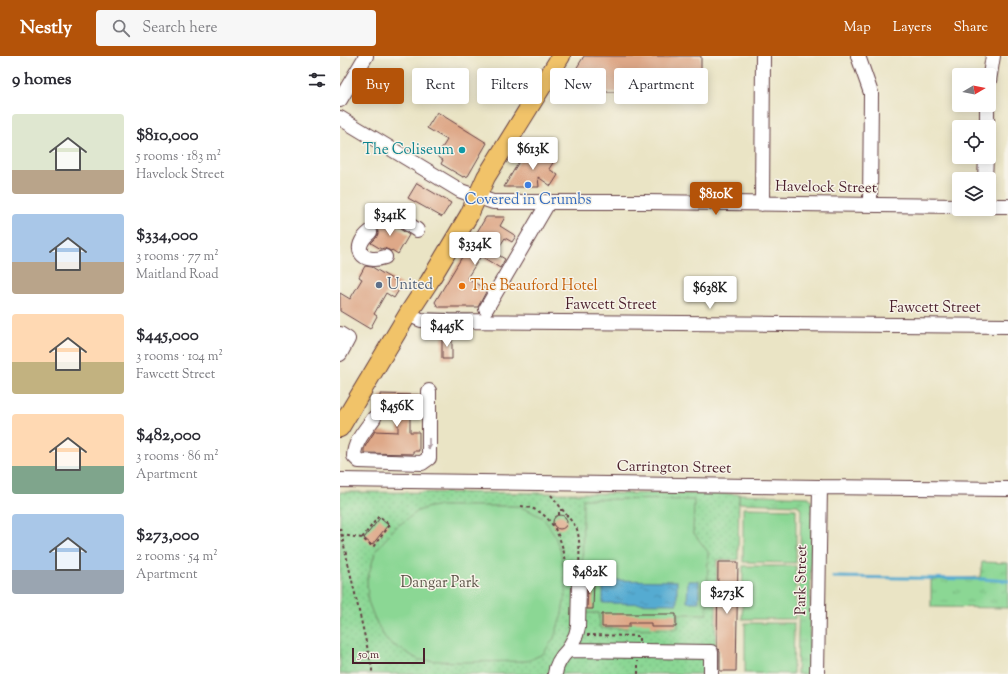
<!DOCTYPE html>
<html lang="en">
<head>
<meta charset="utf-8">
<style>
  body { margin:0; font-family:"Sorts Mill Goudy",serif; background:#f7f7f7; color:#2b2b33; height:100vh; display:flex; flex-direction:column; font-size:15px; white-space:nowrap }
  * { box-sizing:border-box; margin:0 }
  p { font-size:13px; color:#7c7c81 }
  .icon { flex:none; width:22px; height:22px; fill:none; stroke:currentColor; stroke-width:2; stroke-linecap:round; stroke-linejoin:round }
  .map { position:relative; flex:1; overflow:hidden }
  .details { display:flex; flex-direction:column; background:#fff; width:340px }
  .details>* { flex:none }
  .hud { position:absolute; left:12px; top:12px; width:380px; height:36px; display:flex; gap:8px }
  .needle { width:26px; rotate:80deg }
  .fabs { position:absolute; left:612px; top:12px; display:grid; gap:8px }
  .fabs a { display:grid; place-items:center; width:44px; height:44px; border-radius:4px; background:#fff; box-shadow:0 2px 10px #0003; font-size:20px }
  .scale { position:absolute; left:12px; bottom:10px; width:73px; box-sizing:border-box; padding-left:4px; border:2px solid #4a1f2b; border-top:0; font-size:11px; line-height:14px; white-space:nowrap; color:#4a1f2b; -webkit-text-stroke:3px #f7f3e8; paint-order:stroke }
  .price { position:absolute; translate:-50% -34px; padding:0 9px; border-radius:4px; background:#fff; color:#222; font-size:13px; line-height:26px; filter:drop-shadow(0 1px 2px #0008) }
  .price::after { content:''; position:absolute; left:50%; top:24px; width:12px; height:9px; margin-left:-6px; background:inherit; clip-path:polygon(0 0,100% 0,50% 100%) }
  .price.on { background:#b45309; color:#fff }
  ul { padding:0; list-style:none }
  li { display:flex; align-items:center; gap:12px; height:100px; padding:0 12px }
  li span { display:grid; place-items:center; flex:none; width:112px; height:80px; border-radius:4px; color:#555 }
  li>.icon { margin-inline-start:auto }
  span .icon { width:48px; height:48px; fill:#fffc; stroke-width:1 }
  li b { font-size:17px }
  h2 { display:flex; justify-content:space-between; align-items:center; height:48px; padding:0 12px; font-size:17px }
  .pill { padding:0 14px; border-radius:4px; background:#fff; box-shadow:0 2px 10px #0003; font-size:14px; line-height:36px }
  .pill.on { background:#b45309; color:#fff }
  header { display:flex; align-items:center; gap:24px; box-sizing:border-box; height:56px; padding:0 20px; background:#b45309; color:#fff }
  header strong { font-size:19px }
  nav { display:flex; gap:22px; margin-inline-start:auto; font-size:14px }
  .search { width:280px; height:36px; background:#f7f7f7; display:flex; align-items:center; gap:10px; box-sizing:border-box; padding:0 14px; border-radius:4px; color:#7c7c81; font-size:15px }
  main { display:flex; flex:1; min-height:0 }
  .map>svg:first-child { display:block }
  .grass { fill:url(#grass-tufts); stroke:#6a7b60 }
  .park { fill:url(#park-dots); stroke:#6a7b60 }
  .pitch { fill:#8bd794; stroke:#6a7b60 }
  .water { fill:url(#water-ripples); stroke:#50657e }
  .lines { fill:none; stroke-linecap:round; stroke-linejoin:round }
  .stream { stroke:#55abd1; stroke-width:3 }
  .building { fill:#dea888 }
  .minor-tunnel { stroke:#cabda6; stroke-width:14; stroke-dasharray:14 7; stroke-linecap:butt }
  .minor-casing { stroke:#623d42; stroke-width:16 }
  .major-casing { stroke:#623d42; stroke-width:20 }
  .path { stroke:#623d42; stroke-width:2; stroke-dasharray:3 3; stroke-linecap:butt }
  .minor { stroke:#fff; stroke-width:14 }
  .major { stroke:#f1c369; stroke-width:18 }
  .oneway { fill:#ae9aa0 }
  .culture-dot { fill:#0f9aa8; stroke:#f7f3e8; stroke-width:1.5 }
  .shop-dot { fill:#3f7fe0; stroke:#f7f3e8; stroke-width:1.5 }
  .service-dot { fill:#5c6f8a; stroke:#f7f3e8; stroke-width:1.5 }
  .food-dot { fill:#e8710a; stroke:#f7f3e8; stroke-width:1.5 }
  .labels { text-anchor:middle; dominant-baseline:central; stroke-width:3; stroke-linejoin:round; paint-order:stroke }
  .culture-label { font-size:15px; fill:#0d838f; stroke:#f7f3e8; text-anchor:end }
  .street-label { font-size:15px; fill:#4a1f2b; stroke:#f7f3e8 }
  .shop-label { font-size:15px; fill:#366cbe; stroke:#f7f3e8 }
  .service-label { font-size:15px; fill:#4e5e75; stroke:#f7f3e8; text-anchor:start }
  .food-label { font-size:15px; fill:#c56008; stroke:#f7f3e8; text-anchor:start }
  .park-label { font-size:15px; fill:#5e564a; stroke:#f7f3e8 }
</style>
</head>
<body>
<header>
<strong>Nestly</strong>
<div class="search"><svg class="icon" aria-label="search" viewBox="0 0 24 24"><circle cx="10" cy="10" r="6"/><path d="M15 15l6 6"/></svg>Search here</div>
<nav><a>Map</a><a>Layers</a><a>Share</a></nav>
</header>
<main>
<section class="details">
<h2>9 homes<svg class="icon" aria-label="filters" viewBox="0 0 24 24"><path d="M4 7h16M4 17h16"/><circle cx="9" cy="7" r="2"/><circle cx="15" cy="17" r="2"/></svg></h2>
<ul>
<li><span style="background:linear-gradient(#dfe7d0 70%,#b9a48a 0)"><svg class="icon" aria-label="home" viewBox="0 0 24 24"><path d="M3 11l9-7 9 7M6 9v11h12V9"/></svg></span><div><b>$810,000</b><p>5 rooms · 183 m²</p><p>Havelock Street</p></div></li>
<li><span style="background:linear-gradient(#a9c7e8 60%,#b9a48a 0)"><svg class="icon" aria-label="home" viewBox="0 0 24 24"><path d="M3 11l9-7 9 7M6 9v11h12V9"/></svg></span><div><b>$334,000</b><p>3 rooms · 77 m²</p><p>Maitland Road</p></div></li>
<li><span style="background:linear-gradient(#ffd9b3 60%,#c2b280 0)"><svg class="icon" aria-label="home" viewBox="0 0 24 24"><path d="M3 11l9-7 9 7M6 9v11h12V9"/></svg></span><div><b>$445,000</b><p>3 rooms · 104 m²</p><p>Fawcett Street</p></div></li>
<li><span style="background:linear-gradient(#ffd9b3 65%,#7fa58c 0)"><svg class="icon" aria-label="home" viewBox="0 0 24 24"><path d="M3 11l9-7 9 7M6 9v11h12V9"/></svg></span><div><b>$482,000</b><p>3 rooms · 86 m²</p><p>Apartment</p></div></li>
<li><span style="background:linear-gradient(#a9c7e8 70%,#9aa5b1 0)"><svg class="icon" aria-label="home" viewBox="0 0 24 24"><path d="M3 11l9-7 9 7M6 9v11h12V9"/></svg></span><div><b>$273,000</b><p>2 rooms · 54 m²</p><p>Apartment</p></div></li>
</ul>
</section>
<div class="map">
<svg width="668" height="618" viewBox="0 0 668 618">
  <defs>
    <pattern id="grass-tufts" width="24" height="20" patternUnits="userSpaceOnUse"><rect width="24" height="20" fill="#8bd794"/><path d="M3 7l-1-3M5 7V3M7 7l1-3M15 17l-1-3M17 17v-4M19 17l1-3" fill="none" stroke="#79b880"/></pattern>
    <pattern id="park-dots" width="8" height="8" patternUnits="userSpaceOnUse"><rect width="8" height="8" fill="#8bd794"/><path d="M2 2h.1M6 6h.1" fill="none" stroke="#79b880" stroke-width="1.8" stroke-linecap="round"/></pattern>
    <pattern id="water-ripples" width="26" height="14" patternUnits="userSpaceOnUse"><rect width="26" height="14" fill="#55abd1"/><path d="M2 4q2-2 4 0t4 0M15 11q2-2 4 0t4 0" fill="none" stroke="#488baa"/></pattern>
  </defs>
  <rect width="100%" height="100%" fill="#f7f3e8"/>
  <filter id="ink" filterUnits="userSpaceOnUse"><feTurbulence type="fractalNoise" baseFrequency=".025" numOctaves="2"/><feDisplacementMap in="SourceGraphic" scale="8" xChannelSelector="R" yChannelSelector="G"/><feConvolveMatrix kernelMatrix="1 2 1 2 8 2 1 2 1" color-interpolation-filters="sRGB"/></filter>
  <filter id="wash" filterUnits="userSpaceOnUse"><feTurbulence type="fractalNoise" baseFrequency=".012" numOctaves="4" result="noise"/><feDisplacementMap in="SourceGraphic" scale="16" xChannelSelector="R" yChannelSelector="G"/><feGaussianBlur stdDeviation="0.9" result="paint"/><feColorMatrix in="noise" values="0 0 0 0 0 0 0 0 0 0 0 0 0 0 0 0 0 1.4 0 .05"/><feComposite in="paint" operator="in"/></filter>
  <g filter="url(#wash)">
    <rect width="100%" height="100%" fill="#eae4c5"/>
    <path class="grass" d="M399 438 469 441 472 446 469 618H457L461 453 458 449 399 447Z
      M642 506 668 507V552L591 551V524L640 521Z"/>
    <path class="park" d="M0 436 399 438 398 504H377L375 618H0Z"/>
    <path class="pitch" d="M243 443 354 444 353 476 368 496 367 558H338V573L260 572 259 557H242Z
      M95 450H177L190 455 203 462 213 476 220 493 224 513 226 534 222 558 214 582 203 598 187 605 121 606 79 604 47 585 36 566 28 545 27 524 36 494 55 472 78 455 86 452Z
      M403 452 456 453V507L403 506Z
      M403 510H456L455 563H402Z
      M405 567H454L453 618 405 617Z"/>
    <path class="water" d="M263 524 337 525V548L263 547Z
      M348 525H359V546H347Z"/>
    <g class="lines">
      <path class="stream" d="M493 521 642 523 668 525"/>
    </g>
    <g id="blocks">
      <path class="building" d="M244 0H361V26L286 27V36H233V18Z
        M97 56 147 87 128 120 123 121 101 108 103 104 97 100 107 84 87 72Z
        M197 91 216 102 209 113 218 119 211 130 198 121 199 131H164L184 97 190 101Z
        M77 127 111 147 102 161 68 142Z
        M146 161H165L160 170 176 180 172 186 165 182 155 197 165 203 160 212 141 200 127 222 147 234 138 251H98L95 246Z
        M34 165 38 167H41L46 165 52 166H54L57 171 69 179 58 198 52 194 51 195 44 192 41 193 31 187 36 182 38 178V174L36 170 32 168Z
        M25 210 32 211 62 229 54 242 46 237 34 258 37 260 30 273 0 255V237L10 243 22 223 19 221Z
        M102 281H112V303H102Z
        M40 338 80 339V352H70V376H79V395H73V398L24 397V393L26 389 35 375 58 376V352L40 351Z
        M213 466a7 7 0 1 1 14 0a7 7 0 1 1-14 0Z
        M40 462 48 469 32 489 24 482Z
        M378 506H398L396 615H380V596L377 591Z
        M246 523H254L253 553H247L248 528Z
        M262 558H336V571H311V567H289V571H262Z"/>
    </g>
  </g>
  <g filter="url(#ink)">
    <use href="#blocks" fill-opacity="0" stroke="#623d42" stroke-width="1"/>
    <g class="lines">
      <path class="minor-tunnel" d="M30 176 40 159"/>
      <g class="minor-casing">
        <path id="minor" d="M518 0 531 37 530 149
          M649 25 653 0
          M0 44 26 0
          M0 62 121 135 153 146H305L619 150
          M647 71V49
          M645 123 646 101
          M422 148 423 0
          M649 150H668
          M40 159C44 155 46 156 51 158
          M62 164 77 174
          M30 176C10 192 22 209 45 201
          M146 253 208 147
          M68 258 81 264 109 265 668 270
          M0 278 8 283 0 298
          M34 362C26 373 14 386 14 400L19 405 82 407 89 402V335
          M0 424 480 431 668 433
          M228 594 236 579 238 571 239 528
          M215 618C216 608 221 601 228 594H231L371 596V618
          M477 618 480 431"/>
      </g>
      <g class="major-casing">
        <path id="major" d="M0 372 68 258 89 226 129 159 146 121 221 0"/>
      </g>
      <path class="path" d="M211 439 236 471C241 481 239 505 239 517
        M181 450C186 451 192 452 196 454 220 466 225 499 229 522
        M219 459V454H223
        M0 472 32 612V618
        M1 479 22 482 33 491 50 469 39 460 22 482
        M247 579 299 580V585
        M298 618V605"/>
      <use href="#minor" class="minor"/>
      <use href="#major" class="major"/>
    </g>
    <defs><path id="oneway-solid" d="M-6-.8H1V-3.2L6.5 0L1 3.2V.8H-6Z"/></defs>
    <use class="oneway" href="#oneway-solid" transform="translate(89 388) rotate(90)"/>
  </g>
  <circle class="culture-dot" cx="122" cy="94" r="4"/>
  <circle class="shop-dot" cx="188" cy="129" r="4"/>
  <circle class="service-dot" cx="39" cy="229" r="4"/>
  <circle class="food-dot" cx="122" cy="230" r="4"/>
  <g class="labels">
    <g class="culture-label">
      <text x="114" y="94">The Coliseum</text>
    </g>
    <g class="street-label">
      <text transform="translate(486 132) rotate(1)">Havelock Street</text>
      <text x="271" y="249">Fawcett Street</text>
      <text x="595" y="252">Fawcett Street</text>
      <text transform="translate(334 412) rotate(1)">Carrington Street</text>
      <text transform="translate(462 524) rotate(-89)">Park Street</text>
    </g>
    <g class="shop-label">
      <text x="188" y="144">Covered in Crumbs</text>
    </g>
    <g class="service-label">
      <text x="47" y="229">United</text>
    </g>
    <g class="food-label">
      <text x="130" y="230">The Beauford Hotel</text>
    </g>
    <g class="park-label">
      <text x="100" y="527">Dangar Park</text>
    </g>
  </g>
</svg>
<div class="fabs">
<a><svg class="needle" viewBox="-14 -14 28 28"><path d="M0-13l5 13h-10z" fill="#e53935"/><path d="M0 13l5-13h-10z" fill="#7c7c81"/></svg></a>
<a><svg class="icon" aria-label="locate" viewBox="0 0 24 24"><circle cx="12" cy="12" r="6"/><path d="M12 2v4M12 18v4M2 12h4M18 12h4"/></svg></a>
<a><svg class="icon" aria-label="layers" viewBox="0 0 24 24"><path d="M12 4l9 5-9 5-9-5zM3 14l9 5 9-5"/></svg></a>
</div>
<div class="scale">50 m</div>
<b class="price" style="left:193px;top:115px">$613K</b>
<b class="price on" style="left:376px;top:160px">$810K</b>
<b class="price" style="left:50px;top:181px">$341K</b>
<b class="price" style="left:135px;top:210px">$334K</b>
<b class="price" style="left:370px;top:254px">$638K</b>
<b class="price" style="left:107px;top:292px">$445K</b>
<b class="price" style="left:57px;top:372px">$456K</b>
<b class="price" style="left:250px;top:538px">$482K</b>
<b class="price" style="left:387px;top:559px">$273K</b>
<div class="hud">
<a class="pill on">Buy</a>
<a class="pill">Rent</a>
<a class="pill">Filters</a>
<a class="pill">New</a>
<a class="pill">Apartment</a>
</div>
</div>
</main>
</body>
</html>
